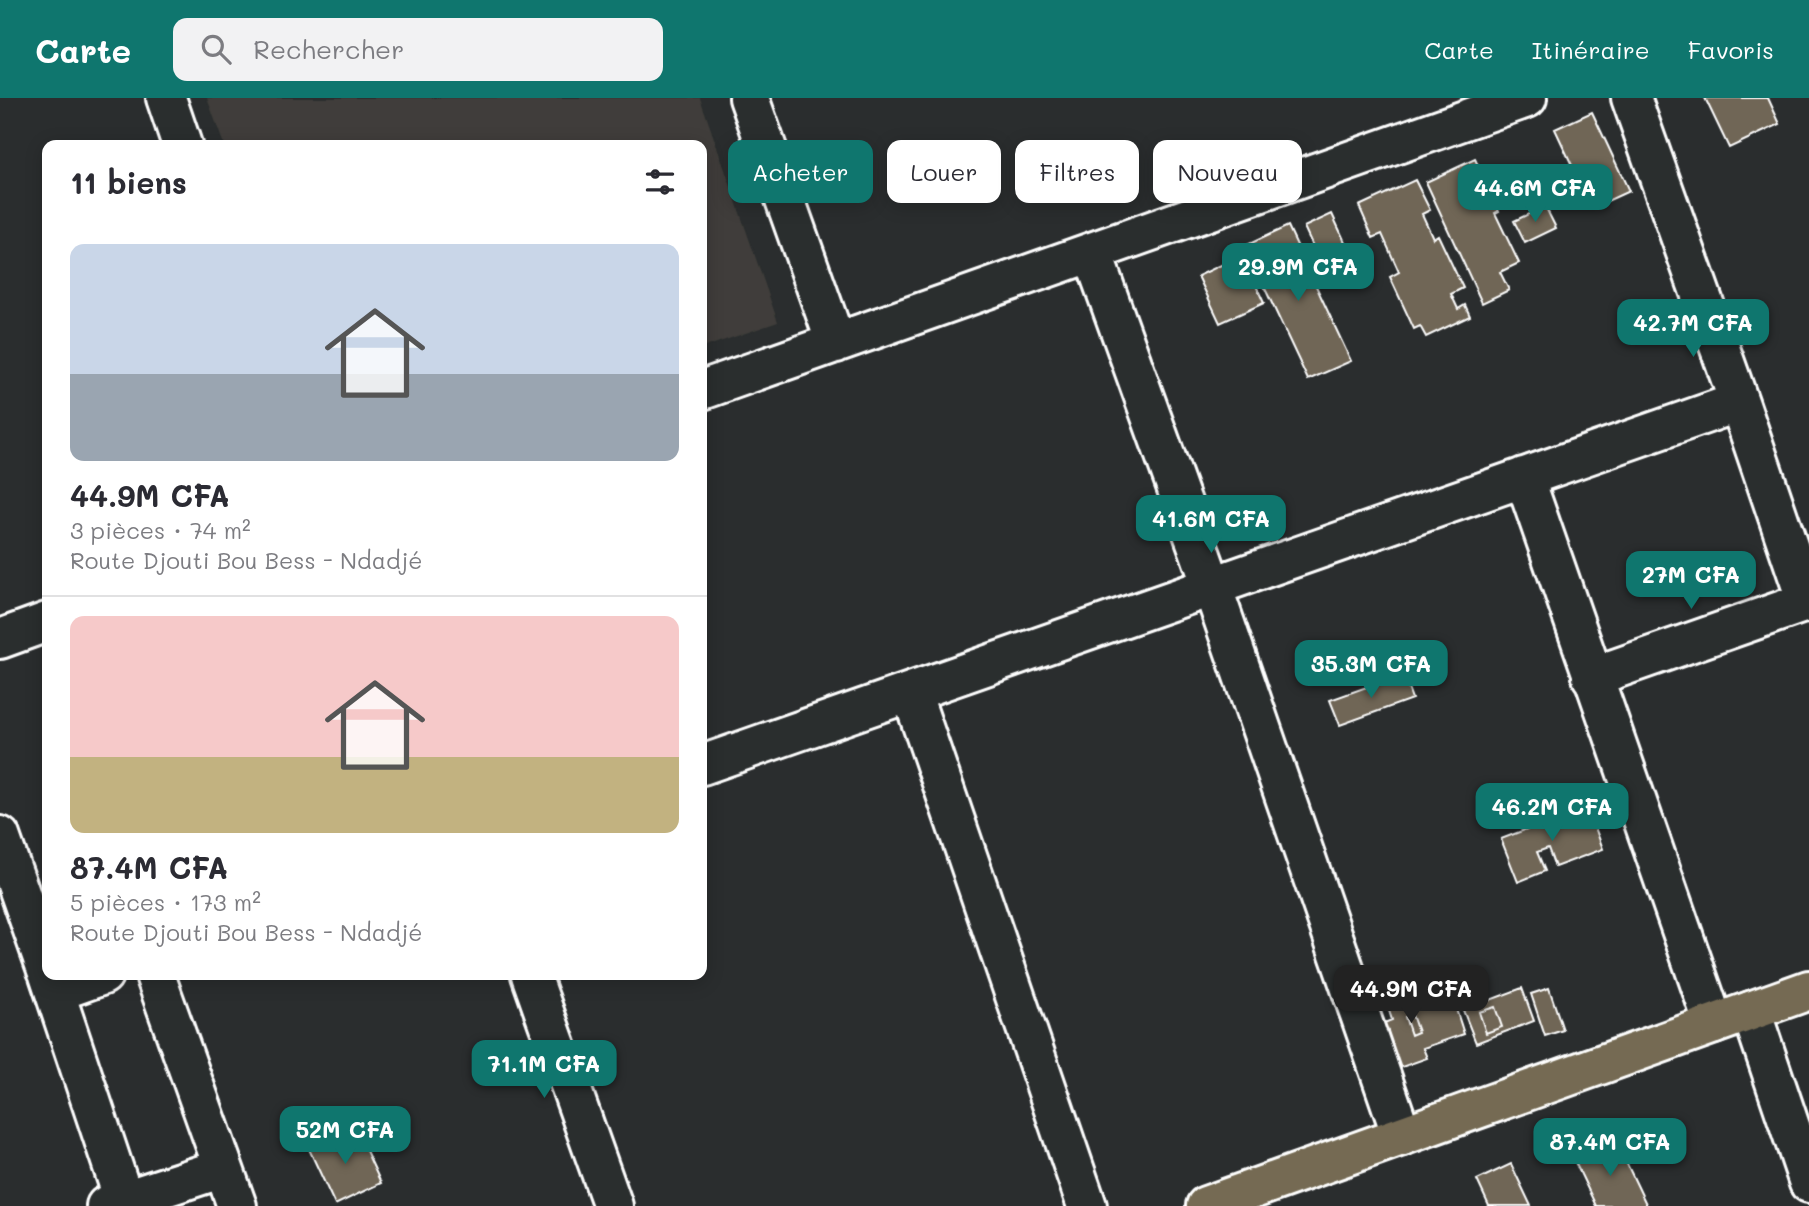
<!DOCTYPE html>
<html lang="fr">
<head>
<meta charset="utf-8">
<style>
  body { margin:0; font-family:Mali,sans-serif; background:#f2f2f3; color:#2b2b33; height:100vh; display:flex; flex-direction:column; font-size:26px; white-space:nowrap }
  * { box-sizing:border-box; margin:0 }
  p { font-size:23px; color:#7c7c81 }
  .icon { flex:none; width:38px; height:38px; fill:none; stroke:currentColor; stroke-width:2; stroke-linecap:round; stroke-linejoin:round }
  .map { position:relative; flex:1; overflow:hidden }
  .sheet { position:absolute; left:42px; top:42px; width:665px; height:840px; display:flex; flex-direction:column; background:#fff; border-radius:14px; box-shadow:0 4px 18px #0003 }
  .sheet>* { flex:none }
  .hud { position:absolute; left:728px; top:42px; width:665px; height:63px; display:flex; gap:14px }
  .price { position:absolute; translate:-50% -60px; padding:0 16px; border-radius:14px; background:#0f766e; color:#fff; font-size:23px; line-height:46px; filter:drop-shadow(0 2px 4px #0008) }
  .price::after { content:''; position:absolute; left:50%; top:42px; width:21px; height:16px; margin-left:-10px; background:inherit; clip-path:polygon(0 0,100% 0,50% 100%) }
  .price.on { background:#222; color:#fff }
  ul { padding:0; list-style:none }
  li { display:grid; align-content:center; gap:14px; height:371px; padding:0 28px }
  li+li { border-top:2px solid #e1e1e2 }
  li span { display:grid; place-items:center; height:217px; border-radius:14px; color:#555 }
  li>.icon { margin-inline-start:auto }
  span .icon { width:126px; height:126px; fill:#fffc; stroke-width:1 }
  li b { font-size:30px }
  h2 { display:flex; justify-content:space-between; align-items:center; height:84px; padding:0 28px; font-size:30px }
  .pill { padding:0 24px; border-radius:14px; background:#fff; box-shadow:0 4px 18px #0003; font-size:24px; line-height:63px }
  .pill.on { background:#0f766e; color:#fff }
  header { display:flex; align-items:center; gap:42px; box-sizing:border-box; height:98px; padding:0 35px; background:#0f766e; color:#fff }
  header strong { font-size:33px }
  nav { display:flex; gap:38px; margin-inline-start:auto; font-size:24px }
  .search { width:490px; height:63px; background:#f2f2f3; display:flex; align-items:center; gap:18px; box-sizing:border-box; padding:0 24px; border-radius:14px; color:#7c7c81; font-size:26px }
  .map>svg:first-child { display:block }
  .built { fill:#3f3e3a }
  .building { fill:#706657; stroke:#fff; stroke-width:2; fill-rule:evenodd }
  .lines { fill:none; stroke-linecap:round; stroke-linejoin:round }
  .minor-casing { stroke:#fff; stroke-width:44 }
  .major-casing { stroke:#fff; stroke-width:44 }
  .minor { stroke:#2a2d2e; stroke-width:38 }
  .major { stroke:#746b52; stroke-width:38 }
</style>
</head>
<body>
<header>
<strong>Carte</strong>
<div class="search"><svg class="icon" aria-label="search" viewBox="0 0 24 24"><circle cx="10" cy="10" r="6"/><path d="M15 15l6 6"/></svg>Rechercher</div>
<nav><a>Carte</a><a>Itinéraire</a><a>Favoris</a></nav>
</header>
<div class="map">
<svg width="1809" height="1108" viewBox="0 0 1809 1108">
  <rect width="100%" height="100%" fill="#2a2d2e"/>
  <filter id="ink" filterUnits="userSpaceOnUse"><feTurbulence type="fractalNoise" baseFrequency=".0143" numOctaves="2"/><feDisplacementMap in="SourceGraphic" scale="14" xChannelSelector="R" yChannelSelector="G"/><feConvolveMatrix kernelMatrix="1 2 1 2 8 2 1 2 1" color-interpolation-filters="sRGB"/></filter>
  <g filter="url(#ink)">
    <path class="built" d="M207 0H700L778 224 702 250V47H224Z"/>
    <path class="building" d="M1705 0H1768L1780 26 1729 50Z
      M1592 14 1629 93 1592 110 1555 31Z
      M1475 61 1499 113 1495 115 1519 165 1500 174 1509 192 1482 205 1426 84Z
      M1415 82 1430 112 1422 116 1433 140 1438 137 1463 190 1451 196 1458 211 1465 207 1470 218 1426 239 1420 228 1414 231 1390 179 1399 174 1382 136 1373 140 1359 108Z
      M1545 108 1556 130 1525 145 1514 123Z
      M1332 116 1358 172 1330 185 1304 129Z
      M1288 128 1351 263 1308 282 1245 148Z
      M1242 157 1264 205 1220 225 1198 178Z
      M1403 576 1412 601 1340 627 1330 602Z
      M1587 708 1603 751 1555 769 1548 750 1537 754 1545 773 1518 784 1501 741Z
      M1443 871 1464 936 1423 950 1427 960 1399 970 1384 925 1392 922 1382 891ZM1412 917 1418 934 1411 937 1405 919Z
      M1522 890 1534 923 1476 945 1463 912ZM1495 909 1502 929 1486 935 1479 914Z
      M1549 890 1563 932 1545 938 1531 896Z
      M1495 909 1502 929 1486 935 1479 914Z
      M1412 917 1418 934 1411 937 1405 919Z
      M355 1029 381 1085 335 1107 309 1051Z
      M1616 1043 1647 1108H1596L1574 1062Z
      M1511 1066 1531 1108H1489L1477 1082Z"/>
    <g class="lines">
      <g class="minor-casing">
        <path id="minor" d="M166 0 182 47
          M749 0 836 245
          M1631 0 1739 304 1807 504
          M1092 154 1212 488 1402 1038
          M702 292 1527 0
          M1524 379 1714 926
          M0 541 47 524
          M1592 579 1809 503
          M911 594 1087 1108
          M702 667 1739 304
          M0 738 47 872
          M49 877 124 1102
          M155 877 237 1108
          M531 877 613 1108
          M55 894 103 877
          M1751 913 1809 1085
          M106 1108 223 1070"/>
      </g>
      <g class="major-casing">
        <path id="major" d="M1206 1108 1809 892"/>
      </g>
      <use href="#minor" class="minor"/>
      <use href="#major" class="major"/>
    </g>
  </g>
</svg>
<b class="price" style="left:1535px;top:126px">44.6M CFA</b>
<b class="price" style="left:1298px;top:205px">29.9M CFA</b>
<b class="price" style="left:1693px;top:261px">42.7M CFA</b>
<b class="price" style="left:1211px;top:457px">41.6M CFA</b>
<b class="price" style="left:1691px;top:513px">27M CFA</b>
<b class="price" style="left:1371px;top:602px">35.3M CFA</b>
<b class="price" style="left:1552px;top:745px">46.2M CFA</b>
<b class="price on" style="left:1411px;top:927px">44.9M CFA</b>
<b class="price" style="left:544px;top:1002px">71.1M CFA</b>
<b class="price" style="left:345px;top:1068px">52M CFA</b>
<b class="price" style="left:1610px;top:1080px">87.4M CFA</b>
<div class="hud">
<a class="pill on">Acheter</a>
<a class="pill">Louer</a>
<a class="pill">Filtres</a>
<a class="pill">Nouveau</a>
</div>
<section class="sheet">
<h2>11 biens<svg class="icon" aria-label="filters" viewBox="0 0 24 24"><path d="M4 7h16M4 17h16"/><circle cx="9" cy="7" r="2"/><circle cx="15" cy="17" r="2"/></svg></h2>
<ul>
<li><span style="background:linear-gradient(#c9d6e8 60%,#9aa5b1 0)"><svg class="icon" aria-label="home" viewBox="0 0 24 24"><path d="M3 11l9-7 9 7M6 9v11h12V9"/></svg></span><div><b>44.9M CFA</b><p>3 pièces · 74 m²</p><p>Route Djouti Bou Bess - Ndadjé</p></div></li>
<li><span style="background:linear-gradient(#f6c9c9 65%,#c2b280 0)"><svg class="icon" aria-label="home" viewBox="0 0 24 24"><path d="M3 11l9-7 9 7M6 9v11h12V9"/></svg></span><div><b>87.4M CFA</b><p>5 pièces · 173 m²</p><p>Route Djouti Bou Bess - Ndadjé</p></div></li>
</ul>
</section>
</div>
</body>
</html>
